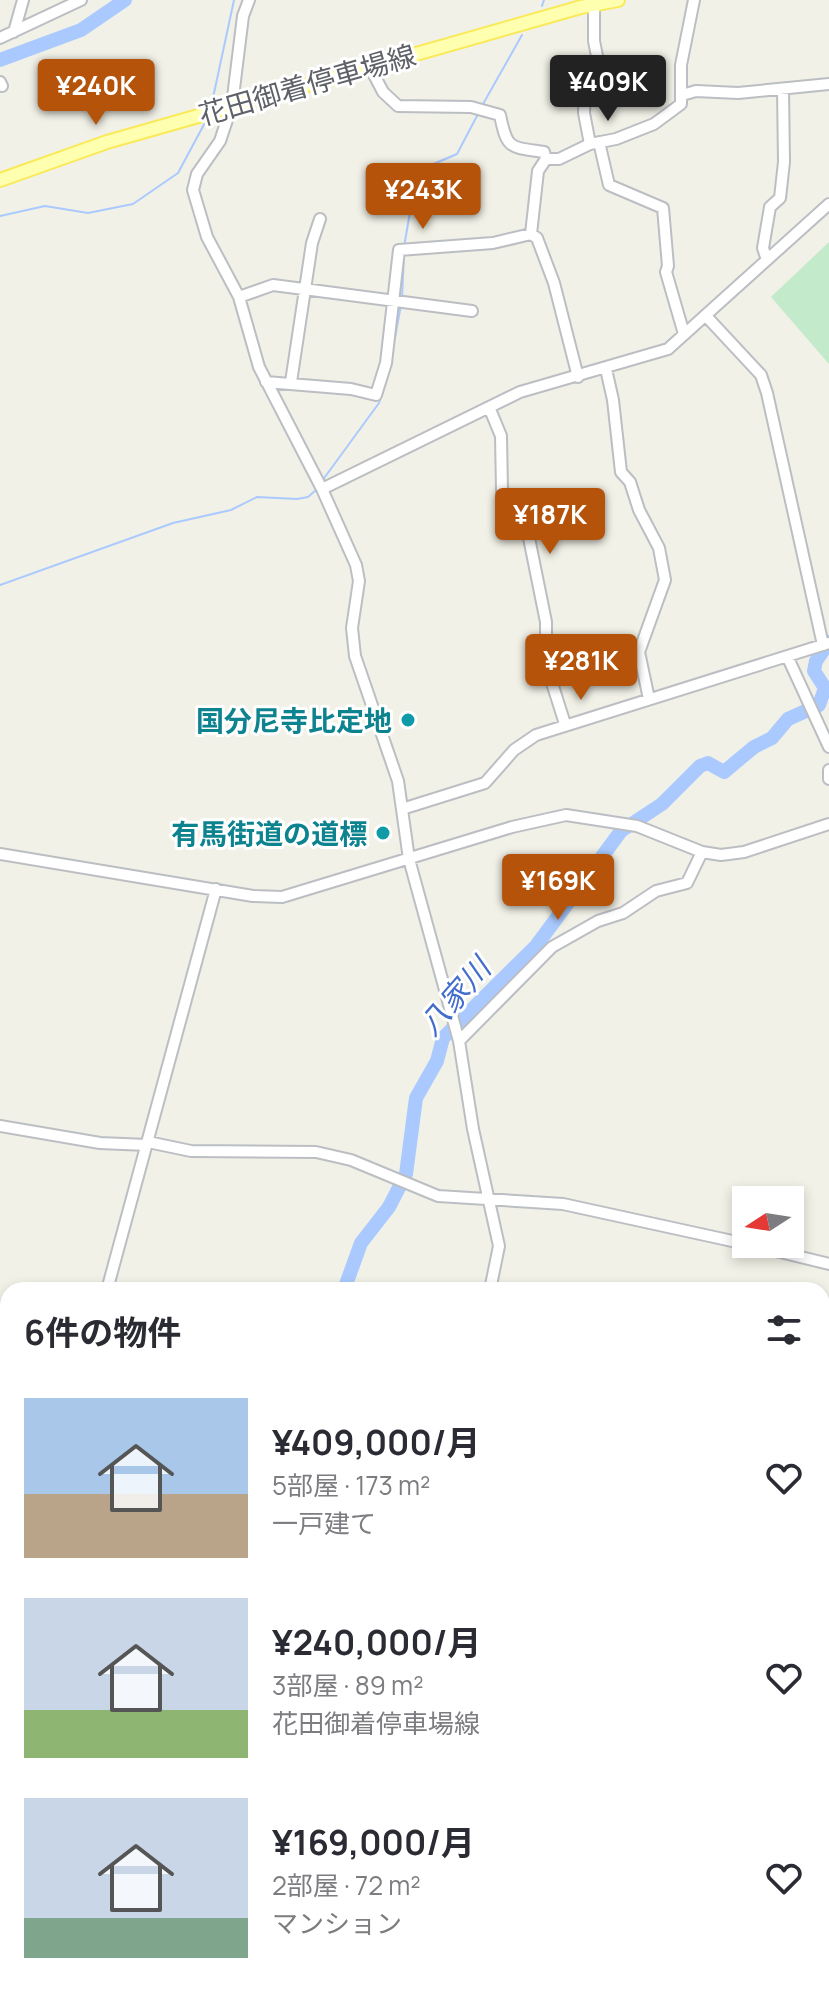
<!DOCTYPE html>
<html lang="ja">
<head>
<meta charset="utf-8">
<style>
  body { margin:0; font-family:Manrope,"Noto Sans JP",sans-serif; background:#f2f2f3; color:#2b2b33; height:100vh; display:flex; flex-direction:column; font-size:30px; white-space:nowrap }
  * { box-sizing:border-box; margin:0 }
  p { font-size:26px; color:#7c7c81 }
  .icon { flex:none; width:44px; height:44px; fill:none; stroke:currentColor; stroke-width:2; stroke-linecap:round; stroke-linejoin:round }
  .map { position:relative; flex:1; overflow:hidden }
  .drawer { position:absolute; left:0px; top:1282px; width:830px; height:714px; display:flex; flex-direction:column; background:#fff; border-radius:24px 24px 0 0; box-shadow:0 4px 12px #0003 }
  .drawer>* { flex:none }
  .needle { width:52px; rotate:258deg }
  .buttons { position:absolute; left:732px; top:1186px; display:grid; gap:16px }
  .buttons a { display:grid; place-items:center; width:72px; height:72px; border-radius:0px; background:#fff; box-shadow:0 4px 12px #0003; font-size:40px }
  .price { position:absolute; translate:-50% -68px; padding:0 18px; border-radius:8px; background:#b45309; color:#fff; font-size:26px; line-height:52px; filter:drop-shadow(0 2px 4px #0008) }
  .price::after { content:''; position:absolute; left:50%; top:48px; width:24px; height:18px; margin-left:-12px; background:inherit; clip-path:polygon(0 0,100% 0,50% 100%) }
  .price.on { background:#222; color:#fff }
  ul { padding:0; list-style:none }
  li { display:flex; align-items:center; gap:24px; height:200px; padding:0 24px }
  li span { display:grid; place-items:center; flex:none; width:224px; height:160px; border-radius:0px; color:#555 }
  li>.icon { margin-inline-start:auto }
  span .icon { width:96px; height:96px; fill:#fffc; stroke-width:1 }
  li b { font-size:34px }
  h2 { display:flex; justify-content:space-between; align-items:center; height:96px; padding:0 24px; font-size:34px }
  .map>svg:first-child { display:block }
  .green { fill:#c3eaca }
  .lines { fill:none; stroke-linecap:round; stroke-linejoin:round }
  .stream { stroke:#aacaff; stroke-width:2 }
  .river { stroke:#aacaff; stroke-width:14 }
  .minor-casing { stroke:#bbbec3; stroke-width:14 }
  .major-casing { stroke:#fae958; stroke-width:16 }
  .highway-casing { stroke:#f9d800; stroke-width:18 }
  .minor { stroke:#fff; stroke-width:10 }
  .major { stroke:#feffaf; stroke-width:12 }
  .highway { stroke:#fff791; stroke-width:14 }
  .culture-dot { fill:#0f9aa8; stroke:#fff; stroke-width:3 }
  .labels { text-anchor:middle; dominant-baseline:central; stroke-width:6; stroke-linejoin:round; paint-order:stroke }
  .street-label { font-size:28px; fill:#5e6168; stroke:#fff }
  .culture-label { font-size:28px; font-weight:bold; fill:#0d838f; stroke:#fff; text-anchor:end }
  .water-label { font-size:30px; font-style:italic; fill:#436dcb; stroke:#fff }
</style>
</head>
<body>
<div class="map">
<svg width="829" height="1995" viewBox="0 0 829 1995">
  <rect width="100%" height="100%" fill="#f1f1e7"/>
  <path class="green" d="M829 242V364L771 297Z"/>
  <g class="lines">
    <path class="stream" d="M542 6 544 0
      M483 104 522 35
      M211 107 234 0
      M0 216 45 206 88 213 133 204 178 173 208 117
      M404 247 410 212 424 173 431 165 457 154 478 114
      M402 299 404 253
      M322 481 379 403 388 375 401 305
      M0 585 173 523 231 510 257 497 297 499 308 497 316 490
      M0 1865H8
      M284 1988 290 1995
      M114 1995 115 1988
      M231 1995 240 1988"/>
    <path class="river" d="M0 60 81 30 125 0
      M344 1290 361 1243 389 1207 406 1174 416 1098 437 1061 443 1038 536 946 621 831 662 804 700 766 708 763 724 772 754 747 772 738 788 719 819 705 825 688 814 671 816 661 829 642
      M0 1739 8 1744"/>
    <g class="minor-casing">
      <path id="minor" d="M249 0 243 16 232 105 220 141 197 174 193 190 207 237 239 297 259 367 322 489 356 565 359 581 352 628 355 656 398 781 409 859 459 1041 473 1129 499 1246 490 1290
        M14 32 23 0
        M0 38 81 0
        M370 67 383 92 398 106 471 107 500 115C507 150 510 147 544 152L546 159H559L590 144 616 139 654 124 681 104V65L694 0
        M0 82 2 86
        M682 95 696 91 738 93 829 84
        M599 142 609 185 663 208 668 266 666 272 684 334
        M590 144 584 113 585 76 600 71 594 41V4
        M546 159 538 171 531 234 537 238 554 283 578 377
        M767 260 763 248 770 207 780 198 784 162 783 89
        M239 297 273 285 472 311
        M706 316 761 375 767 393 823 645
        M606 369 613 400 621 472 630 482 639 510 659 548 665 580 639 652 649 699
        M266 382 351 389 376 395 386 363 399 250 493 243 531 234
        M291 382 312 243 320 219
        M489 407 501 436 502 491 521 510 527 528 546 622V664L565 724
        M322 489 520 392 668 349 829 204
        M788 658 829 747
        M829 770V779
        M402 809 485 783 514 750 536 735 829 643
        M0 854 253 896 282 897 512 827 566 815 637 826 702 852 721 855 744 852 829 824
        M459 1041 552 947 598 921 623 913 656 891 687 883 702 852
        M0 1126 100 1143 147 1145
        M148 1142 191 1151 316 1152 351 1160 438 1196 563 1204 746 1244
        M747 1244 829 1264
        M107 1290 216 889
        M0 1485 8 1486
        M822 1528 829 1529
        M3 1858 8 1825
        M822 1908H829
        M10 1995 11 1988
        M51 1995 52 1988
        M90 1995 91 1988
        M447 1995 448 1988
        M818 1995 829 1992"/>
    </g>
    <g class="major-casing">
      <path id="major" d="M0 180 107 142 581 7 618 0
        M0 1858H8
        M334 1988 345 1995"/>
    </g>
    <g class="highway-casing">
      <path id="highway" d="M822 1412 829 1384
        M702 1995V1988"/>
    </g>
    <use href="#minor" class="minor"/>
    <use href="#major" class="major"/>
    <use href="#highway" class="highway"/>
  </g>
  <g class="culture-dot">
    <circle cx="408" cy="720" r="8"/>
    <circle cx="383" cy="833" r="8"/>
  </g>
  <g class="labels">
    <g class="street-label">
      <text transform="translate(307 84) rotate(-16)">花田御着停車場線</text>
    </g>
    <g class="culture-label">
      <text x="392" y="720">国分尼寺比定地</text>
      <text x="367" y="833">有馬街道の道標</text>
    </g>
    <g class="water-label">
      <text transform="translate(454 996) rotate(-49)">八家川</text>
    </g>
  </g>
</svg>
<div class="buttons">
<a><svg class="needle" viewBox="-14 -14 28 28"><path d="M0-13l5 13h-10z" fill="#e53935"/><path d="M0 13l5-13h-10z" fill="#7c7c81"/></svg></a>
</div>
<b class="price on" style="left:608px;top:123px">¥409K</b>
<b class="price" style="left:96px;top:127px">¥240K</b>
<b class="price" style="left:423px;top:231px">¥243K</b>
<b class="price" style="left:550px;top:556px">¥187K</b>
<b class="price" style="left:581px;top:702px">¥281K</b>
<b class="price" style="left:558px;top:922px">¥169K</b>
<section class="drawer">
<h2>6件の物件<svg class="icon" aria-label="filters" viewBox="0 0 24 24"><path d="M4 7h16M4 17h16"/><circle cx="9" cy="7" r="2"/><circle cx="15" cy="17" r="2"/></svg></h2>
<ul>
<li><span style="background:linear-gradient(#a9c7e8 60%,#b9a48a 0)"><svg class="icon" aria-label="home" viewBox="0 0 24 24"><path d="M3 11l9-7 9 7M6 9v11h12V9"/></svg></span><div><b>¥409,000/月</b><p>5部屋 · 173 m²</p><p>一戸建て</p></div><svg class="icon" aria-label="heart" viewBox="0 0 24 24"><path d="M12 20l-8-8c-3-5 5-10 8-4 3-6 11-1 8 4z"/></svg></li>
<li><span style="background:linear-gradient(#c9d6e8 70%,#8fb573 0)"><svg class="icon" aria-label="home" viewBox="0 0 24 24"><path d="M3 11l9-7 9 7M6 9v11h12V9"/></svg></span><div><b>¥240,000/月</b><p>3部屋 · 89 m²</p><p>花田御着停車場線</p></div><svg class="icon" aria-label="heart" viewBox="0 0 24 24"><path d="M12 20l-8-8c-3-5 5-10 8-4 3-6 11-1 8 4z"/></svg></li>
<li><span style="background:linear-gradient(#c9d6e8 75%,#7fa58c 0)"><svg class="icon" aria-label="home" viewBox="0 0 24 24"><path d="M3 11l9-7 9 7M6 9v11h12V9"/></svg></span><div><b>¥169,000/月</b><p>2部屋 · 72 m²</p><p>マンション</p></div><svg class="icon" aria-label="heart" viewBox="0 0 24 24"><path d="M12 20l-8-8c-3-5 5-10 8-4 3-6 11-1 8 4z"/></svg></li>
</ul>
</section>
</div>
</body>
</html>
